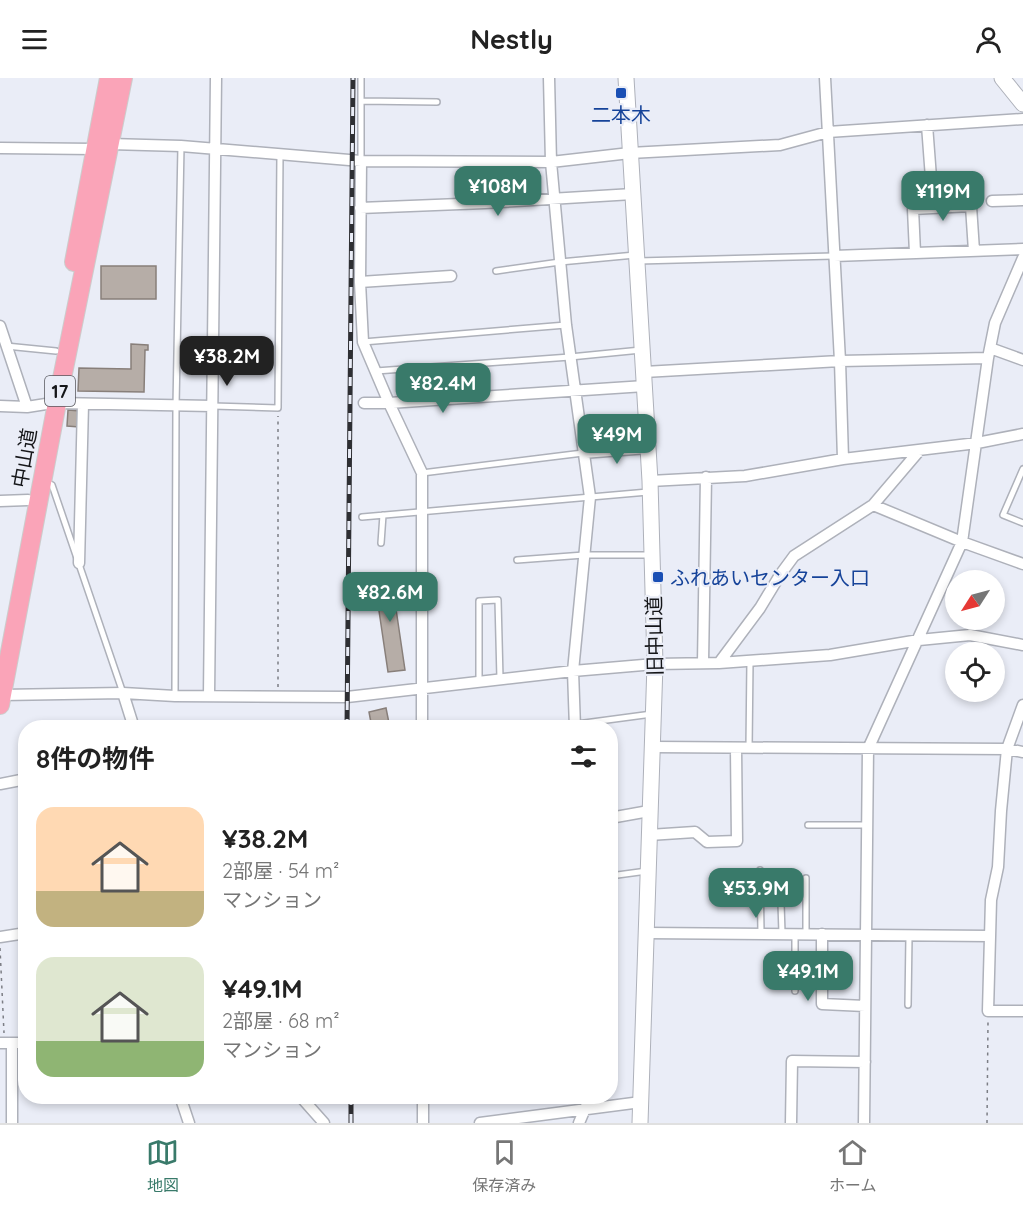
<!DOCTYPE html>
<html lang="ja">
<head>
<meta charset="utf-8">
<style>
  body { margin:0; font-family:Quicksand,"Noto Sans JP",sans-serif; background:#f6f6f6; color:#222; height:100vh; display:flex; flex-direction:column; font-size:22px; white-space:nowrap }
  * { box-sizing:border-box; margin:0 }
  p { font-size:20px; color:#767676 }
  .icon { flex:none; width:33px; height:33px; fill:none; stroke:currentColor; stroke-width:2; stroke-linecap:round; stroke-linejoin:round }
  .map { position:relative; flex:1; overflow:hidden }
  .side { position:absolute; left:18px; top:642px; width:600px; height:384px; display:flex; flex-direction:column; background:#fff; border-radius:24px; box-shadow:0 3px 9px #0003 }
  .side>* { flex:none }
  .needle { width:39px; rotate:234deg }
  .buttons { position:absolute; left:945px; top:492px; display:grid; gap:12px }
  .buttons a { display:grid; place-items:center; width:60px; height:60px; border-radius:50%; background:#fff; box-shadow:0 3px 9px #0003; font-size:30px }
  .price { position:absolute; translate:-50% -51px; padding:0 14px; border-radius:12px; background:#397a6a; color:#fff; font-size:20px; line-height:39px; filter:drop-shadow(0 2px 3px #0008) }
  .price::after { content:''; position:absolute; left:50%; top:36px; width:18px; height:14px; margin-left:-9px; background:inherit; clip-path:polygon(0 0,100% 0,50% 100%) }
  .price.selected { background:#222; color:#fff }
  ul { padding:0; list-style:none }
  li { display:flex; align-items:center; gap:18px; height:150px; padding:0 18px }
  li span { display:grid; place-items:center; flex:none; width:168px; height:120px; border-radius:18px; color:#555 }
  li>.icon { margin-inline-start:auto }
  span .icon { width:72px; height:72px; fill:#fffc; stroke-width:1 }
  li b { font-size:26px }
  h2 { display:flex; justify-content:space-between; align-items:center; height:72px; padding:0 18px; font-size:26px }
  header { display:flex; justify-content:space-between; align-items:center; height:78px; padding:0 18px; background:#fff; font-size:27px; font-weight:700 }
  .tab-bar { display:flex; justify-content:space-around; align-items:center; height:84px; border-top:2px solid #e0e0e0; background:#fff; font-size:16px; color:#767676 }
  .tab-bar a { display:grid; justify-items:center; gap:3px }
  .tab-bar .selected { color:#397a6a }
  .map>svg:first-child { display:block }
  .building { fill:#b6ada7; stroke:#887f7a; stroke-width:1.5 }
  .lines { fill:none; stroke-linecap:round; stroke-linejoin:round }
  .lane-casing { stroke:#aeb1ba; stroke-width:8 }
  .street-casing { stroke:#aeb1ba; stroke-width:13 }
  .secondary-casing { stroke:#aeb1ba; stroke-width:17 }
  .highway-casing { stroke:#ccc; stroke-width:20 }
  .path { stroke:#7c7e85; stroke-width:1.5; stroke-dasharray:3 4.5; stroke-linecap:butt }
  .lane { stroke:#fff; stroke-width:5 }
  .street { stroke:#fff; stroke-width:10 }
  .secondary { stroke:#fff; stroke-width:15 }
  .highway { stroke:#faa4b8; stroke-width:18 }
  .rail-casing { stroke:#2e2f33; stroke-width:5 }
  .rail { stroke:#eaedf7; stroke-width:3; stroke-dasharray:9; stroke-linecap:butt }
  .transit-dot { fill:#1a4fb4; stroke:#eaedf7; stroke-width:2 }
  .labels { text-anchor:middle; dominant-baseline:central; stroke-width:4.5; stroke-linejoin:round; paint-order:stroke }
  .shield { fill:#eaedf7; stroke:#55565c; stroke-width:1.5 }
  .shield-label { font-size:18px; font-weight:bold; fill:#151619 }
  .transit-label { font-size:20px; fill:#164399; stroke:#eaedf7 }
  .street-label { font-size:20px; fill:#151619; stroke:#eaedf7 }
</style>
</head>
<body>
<header><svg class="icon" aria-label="menu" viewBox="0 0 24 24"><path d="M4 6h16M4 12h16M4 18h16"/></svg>Nestly<svg class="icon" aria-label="person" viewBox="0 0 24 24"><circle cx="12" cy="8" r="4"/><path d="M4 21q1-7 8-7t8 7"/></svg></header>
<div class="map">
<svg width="1023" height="1045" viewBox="0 0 1023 1045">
  <rect width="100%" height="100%" fill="#eaedf7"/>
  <path class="building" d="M101 188H156V221H101Z
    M131 266 148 267V272H145L144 314 78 313 79 290 131 291Z
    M68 332 80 333 79 349 67 348Z
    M391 497 405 592 388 594 374 499Z
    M386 630 390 650H372L369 634Z"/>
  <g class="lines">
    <g class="lane-casing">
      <path id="lane" d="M361 0V82
        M361 23 437 24
        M638 183 834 178
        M496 193 560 184 635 177
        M363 264 566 247
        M6 268 56 273
        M376 293 570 279 641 272
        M213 328 278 330 280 76
        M1023 391 1003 437 1023 445
        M422 395 583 375
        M46 404 52 407 123 615
        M362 439 648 414
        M381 465 383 437
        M517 482 584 477H650
        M479 603V523L498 522 500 601
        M175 618 176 328 181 68
        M547 650 652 636
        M749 670 750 583
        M808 747H867
        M760 792 761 855
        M780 796 782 855
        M610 798 647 793
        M806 856V800
        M795 913V856
        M908 927 909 858"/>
    </g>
    <g class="street-casing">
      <path id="street" d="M549 0 551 84 566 247 590 419 573 593 575 650
        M825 0 840 283 843 381
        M927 47 931 100
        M110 66 181 68 361 83 551 84 630 75 780 67 828 54 1023 41
        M0 70 95 71
        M361 83 360 204 363 264 389 325H364
        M992 123 1023 122
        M360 130 485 125 633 116
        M915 175 913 131 971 128 974 173
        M834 178 1023 171
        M360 204 451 198
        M0 248 27 329
        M990 270 1023 282
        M644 294 840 283 988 280
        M57 325 212 328
        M0 328 27 329 46 326
        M583 375 648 370
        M650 403 745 398 843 381 977 365 1023 356
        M0 423 28 422
        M873 427 962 464 1023 486
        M79 485 83 326
        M703 585 706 399
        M719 585 760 530 780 497 794 478 873 427 919 373
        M123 615 134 650
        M2 617 123 615 175 618 347 619 573 593 655 586 719 585 830 577 919 562 970 557 1023 567
        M209 618 216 0
        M1023 627 1007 671 1001 733 998 789 991 822 988 933H1023
        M422 650V395L389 325 645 308
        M653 669 1007 671 1023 674
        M0 706 26 701
        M610 740 649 733
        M649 757 695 754 707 764 737 763 736 670
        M646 855 989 858
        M822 856V926L865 928
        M0 859 26 855
        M0 965H26
        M180 1018 189 1045
        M300 1018 324 1045
        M423 1018V1045
        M12 1045V965
        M480 1045 641 1024
        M579 1045 587 1026 586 1018
        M791 1045 792 983 865 984
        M864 1045 868 671 962 464 988 280 995 245 1023 180"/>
    </g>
    <g class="secondary-casing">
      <path id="secondary" d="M626 0 650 403 655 586 640 1045
        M1002 0 1023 26"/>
    </g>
    <g class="highway-casing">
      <path id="highway" d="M74 184 109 0
        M0 627 57 325 123 0"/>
    </g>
    <path class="path" d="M278 609V338
      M0 870 4 955
      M987 1045 988 944"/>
    <use href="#lane" class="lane"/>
    <use href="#street" class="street"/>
    <use href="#secondary" class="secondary"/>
    <use href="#highway" class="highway"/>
    <g class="rail-casing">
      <path id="rail" d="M347 650 353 0
        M351 1018V1045"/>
    </g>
    <use href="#rail" class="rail"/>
  </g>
  <g class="transit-dot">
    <rect x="615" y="9" width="12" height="12" rx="3"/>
    <rect x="652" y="493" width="12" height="12" rx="3"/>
  </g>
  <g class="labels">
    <rect class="shield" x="45" y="298" width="30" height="30" rx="4.5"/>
    <g class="shield-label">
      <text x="60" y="313">17</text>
    </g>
    <g class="transit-label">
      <text x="621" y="36">二本木</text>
      <text x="670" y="499" text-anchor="start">ふれあいセンター入口</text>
    </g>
    <g class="street-label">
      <text transform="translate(24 380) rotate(-80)">中山道</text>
      <text transform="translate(654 558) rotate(-91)">旧中山道</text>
    </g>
  </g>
</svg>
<div class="buttons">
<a><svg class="needle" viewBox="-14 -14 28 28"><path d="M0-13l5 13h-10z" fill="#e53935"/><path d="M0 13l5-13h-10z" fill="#767676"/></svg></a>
<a><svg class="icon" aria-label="locate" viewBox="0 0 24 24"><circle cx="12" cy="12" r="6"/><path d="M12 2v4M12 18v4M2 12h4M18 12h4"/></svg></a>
</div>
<b class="price" style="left:498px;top:139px">¥108M</b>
<b class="price" style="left:943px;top:144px">¥119M</b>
<b class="price selected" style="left:227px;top:309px">¥38.2M</b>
<b class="price" style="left:443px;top:336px">¥82.4M</b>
<b class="price" style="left:617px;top:387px">¥49M</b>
<b class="price" style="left:390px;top:545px">¥82.6M</b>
<b class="price" style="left:756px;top:841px">¥53.9M</b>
<b class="price" style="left:808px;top:924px">¥49.1M</b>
<section class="side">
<h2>8件の物件<svg class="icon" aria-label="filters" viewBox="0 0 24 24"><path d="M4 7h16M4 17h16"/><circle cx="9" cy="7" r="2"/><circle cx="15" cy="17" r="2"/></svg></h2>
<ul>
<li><span style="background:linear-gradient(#ffd9b3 70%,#c2b280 0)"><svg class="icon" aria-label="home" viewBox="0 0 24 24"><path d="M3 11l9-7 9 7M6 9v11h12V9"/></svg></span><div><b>¥38.2M</b><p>2部屋 · 54 m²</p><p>マンション</p></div></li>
<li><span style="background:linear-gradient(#dfe7d0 70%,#8fb573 0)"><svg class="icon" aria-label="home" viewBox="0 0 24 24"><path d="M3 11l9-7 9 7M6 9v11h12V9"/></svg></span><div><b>¥49.1M</b><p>2部屋 · 68 m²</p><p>マンション</p></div></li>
</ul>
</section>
</div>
<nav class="tab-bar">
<a class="selected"><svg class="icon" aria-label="map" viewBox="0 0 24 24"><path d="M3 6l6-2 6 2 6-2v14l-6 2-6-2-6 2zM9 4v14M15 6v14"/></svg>地図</a>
<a><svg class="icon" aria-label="saved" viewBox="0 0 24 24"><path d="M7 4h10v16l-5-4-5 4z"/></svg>保存済み</a>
<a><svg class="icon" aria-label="home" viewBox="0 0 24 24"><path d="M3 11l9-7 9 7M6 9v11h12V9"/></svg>ホーム</a>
</nav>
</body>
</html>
